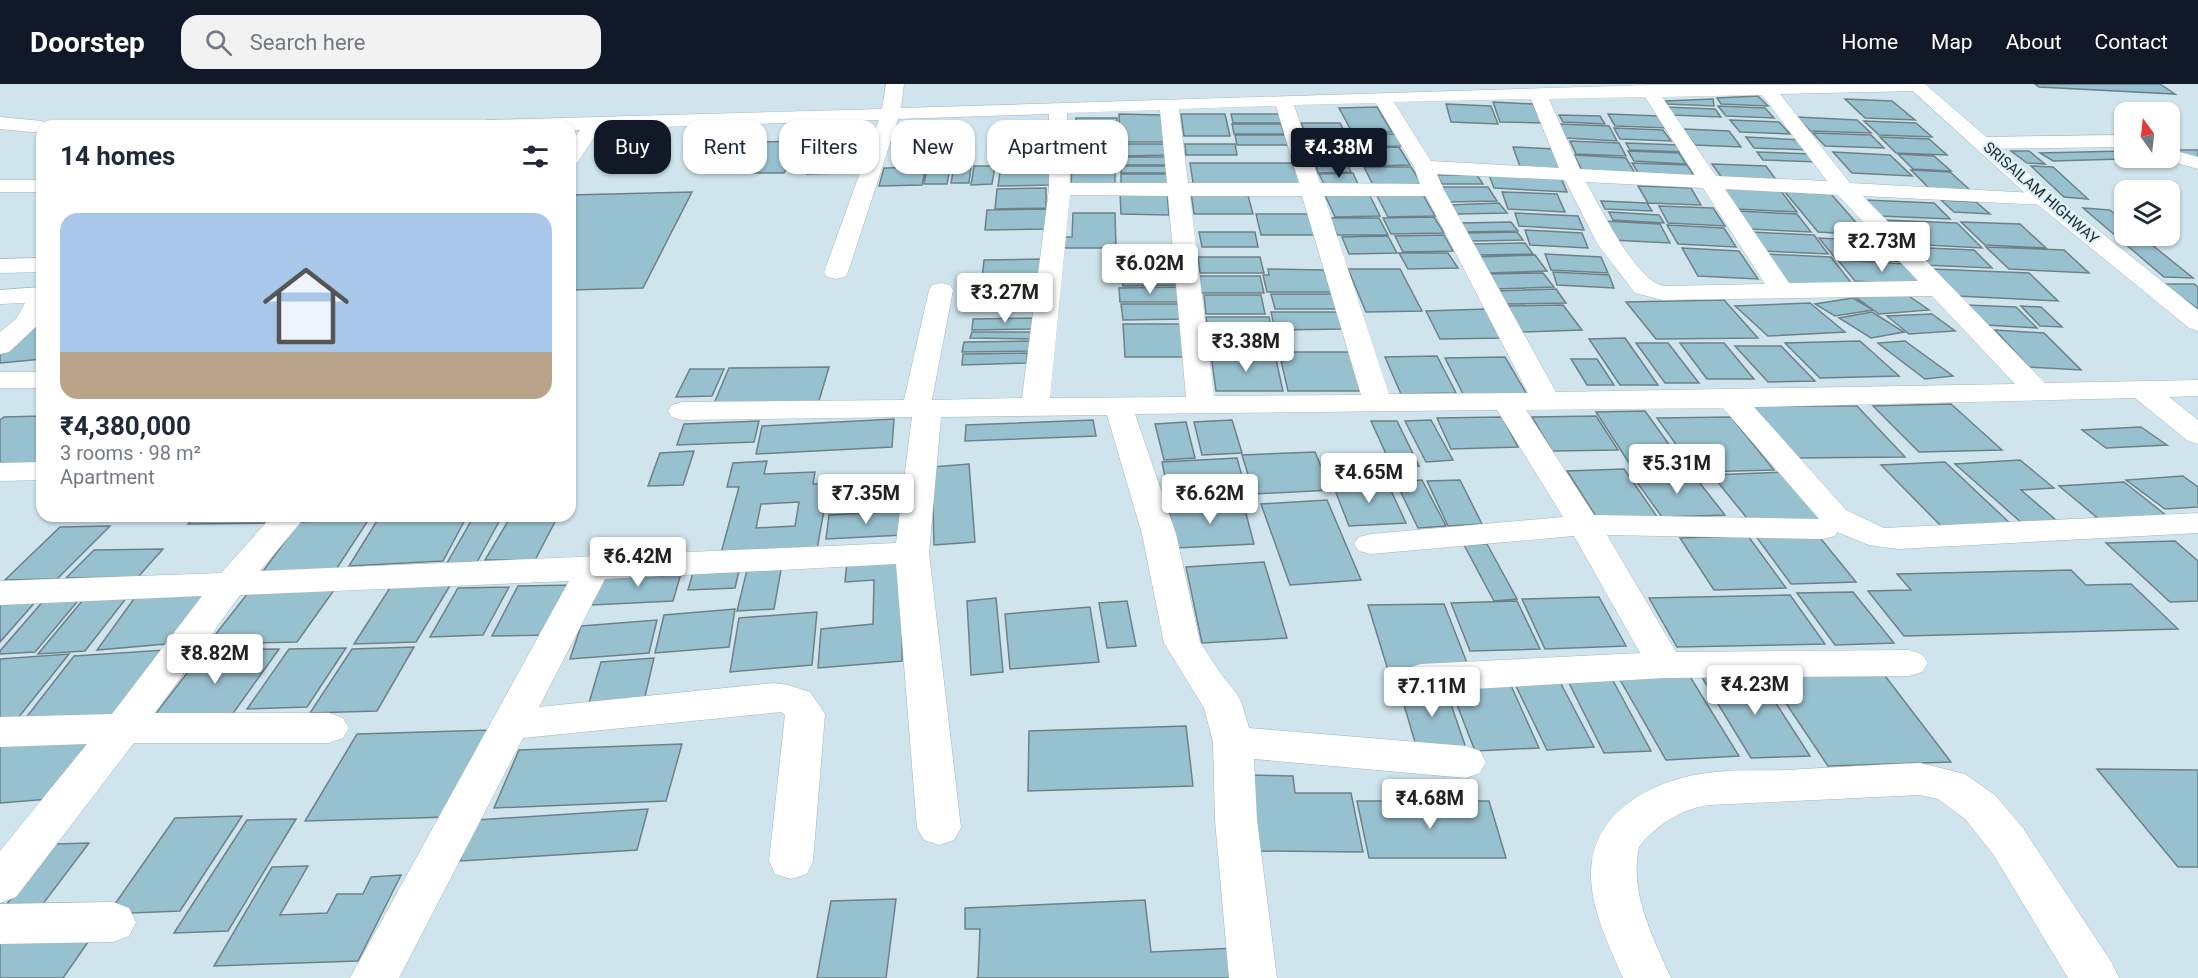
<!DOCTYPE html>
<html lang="en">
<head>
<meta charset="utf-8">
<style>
  body { margin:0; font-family:Roboto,sans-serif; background:#f2f2f3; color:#1f2937; height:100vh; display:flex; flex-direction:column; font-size:22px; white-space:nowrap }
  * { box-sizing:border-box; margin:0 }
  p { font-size:20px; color:#747a83 }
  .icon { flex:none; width:33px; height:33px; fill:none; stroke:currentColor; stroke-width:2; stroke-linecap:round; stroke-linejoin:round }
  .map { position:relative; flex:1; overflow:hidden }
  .sheet { position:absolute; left:36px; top:36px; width:540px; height:402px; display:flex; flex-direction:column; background:#fff; border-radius:18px; box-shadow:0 2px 4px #0004 }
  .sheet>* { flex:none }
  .guide { position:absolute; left:594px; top:36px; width:570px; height:54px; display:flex; gap:12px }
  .needle { width:39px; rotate:345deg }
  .buttons { position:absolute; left:2114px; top:18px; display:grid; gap:12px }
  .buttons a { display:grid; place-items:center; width:66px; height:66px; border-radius:12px; background:#fff; box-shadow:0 2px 4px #0004; font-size:30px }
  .price { position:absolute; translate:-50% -51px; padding:0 14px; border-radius:6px; background:#fff; color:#222; font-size:20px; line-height:39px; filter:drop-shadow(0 2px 3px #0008) }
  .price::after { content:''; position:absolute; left:50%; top:36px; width:18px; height:14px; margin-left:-9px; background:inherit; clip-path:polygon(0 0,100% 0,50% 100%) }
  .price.current { background:#111827; color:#fff }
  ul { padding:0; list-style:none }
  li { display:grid; align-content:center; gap:12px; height:318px; padding:0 24px }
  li+li { border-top:2px solid #e0e1e3 }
  li span { display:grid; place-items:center; height:186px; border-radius:18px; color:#555 }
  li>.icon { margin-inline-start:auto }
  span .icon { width:108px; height:108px; fill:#fffc; stroke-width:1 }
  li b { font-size:26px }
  h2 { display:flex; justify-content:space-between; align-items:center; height:72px; padding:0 24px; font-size:26px }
  .chip { padding:0 21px; border-radius:18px; background:#fff; box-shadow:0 2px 4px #0004; font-size:21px; line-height:54px }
  .chip.current { background:#111827; color:#fff }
  header { display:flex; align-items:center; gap:36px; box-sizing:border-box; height:84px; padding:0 30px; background:#111827; color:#fff }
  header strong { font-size:28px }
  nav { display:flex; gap:33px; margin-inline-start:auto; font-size:21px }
  .search { width:420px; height:54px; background:#f2f2f3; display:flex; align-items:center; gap:15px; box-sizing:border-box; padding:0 21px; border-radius:18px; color:#747a83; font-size:22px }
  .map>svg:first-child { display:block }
  .building { fill:#98c1cf; stroke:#6e8188; stroke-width:1.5; fill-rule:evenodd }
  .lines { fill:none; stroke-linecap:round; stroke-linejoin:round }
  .minor-casing { stroke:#a2b7be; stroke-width:1 }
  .highway-casing { stroke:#a2b7be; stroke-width:1 }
  .minor { fill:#fff; fill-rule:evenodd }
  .highway { fill:#fff; fill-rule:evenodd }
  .labels { text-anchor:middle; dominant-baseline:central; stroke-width:5; stroke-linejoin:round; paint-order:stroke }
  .far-street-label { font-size:15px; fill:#232b2e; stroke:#dcf1f9 }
</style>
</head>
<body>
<header>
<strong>Doorstep</strong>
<div class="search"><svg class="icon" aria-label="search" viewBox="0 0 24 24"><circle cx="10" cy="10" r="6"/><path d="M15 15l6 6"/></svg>Search here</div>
<nav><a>Home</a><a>Map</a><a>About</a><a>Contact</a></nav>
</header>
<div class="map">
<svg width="2198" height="894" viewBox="0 0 2198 894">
  <rect width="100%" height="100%" fill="#cfe4ec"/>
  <path class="building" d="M2035 0H2160L2175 10 2039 3Z
    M1758 12 1768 22 1721 20 1717 14Z
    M1713 15 1714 22 1667 20 1666 17Z
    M1845 15 1892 17 1915 36 1865 34Z
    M1493 18 1533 20 1542 39 1500 38Z
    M1446 20 1491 22 1498 40 1451 38Z
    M1718 22 1765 24 1774 34 1726 32Z
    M1377 23 1392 48H1352L1339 24Z
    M1666 23 1715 25 1721 33 1672 31Z
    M1119 30 1162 31 1165 58H1120Z
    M1181 30H1225L1230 52H1184Z
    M1231 30H1280L1283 39H1233Z
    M1608 30 1659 32 1668 44 1615 42Z
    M1559 31 1600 32 1605 40 1563 38Z
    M1797 33 1857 36 1871 49 1810 47Z
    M1076 34H1117L1118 52H1075Z
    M1730 36 1779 38 1790 50 1740 48Z
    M1864 37 1916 39 1932 53 1879 51Z
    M1301 39H1340L1347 52H1307Z
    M1232 40H1281L1284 50H1234Z
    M1559 40 1609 42 1617 57 1566 54Z
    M1614 44 1663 46 1671 57 1620 55Z
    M1683 45 1729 47 1741 63 1695 61Z
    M1813 49 1871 51 1884 64 1825 62Z
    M1396 50 1403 62 1358 63 1351 51Z
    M1235 51H1286L1289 61H1237Z
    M854 52 842 89 807 90 821 53Z
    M1074 53H1118V59H1074Z
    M1746 53 1801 56 1810 66 1754 64Z
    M1880 53 1929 55 1947 71 1896 69Z
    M1005 55H1057L1055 73H1001Z
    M799 57 784 89H739L757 58Z
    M1570 57 1619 59 1626 72 1576 70Z
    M1626 59 1680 61 1685 68 1630 66Z
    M1120 60H1166L1167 71 1121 72Z
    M1185 60H1235L1237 71H1186Z
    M1351 60 1356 70 1313 71 1309 61Z
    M1074 63H1113V79H1073Z
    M1399 63 1410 81 1368 82 1358 64Z
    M1513 63 1556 65 1566 87 1521 85Z
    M2173 66H2198V75Z
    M1628 67 1679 69 1686 80 1634 77Z
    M2011 67H2029L2045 80 2027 79Z
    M2124 67V74H2155L2053 77 2040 69Z
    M1757 68 1811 70 1818 78 1763 76Z
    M1833 68 1890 71 1912 92 1852 89Z
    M1898 70 1934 72 1951 87 1913 85Z
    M1574 71 1626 74 1635 89 1582 86Z
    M1313 72H1355L1360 81H1317Z
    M1121 73H1168L1169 81H1121Z
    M1190 79H1293L1302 105H1194Z
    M1632 79 1687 81 1694 92 1639 90Z
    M1712 80 1766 82 1777 97 1722 94Z
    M954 82H971L969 99H951Z
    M974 82H995L992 100 971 101Z
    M1121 82H1168L1169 89H1121Z
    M1316 82H1348L1351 88 1318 89Z
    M2031 82 2053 83 2088 115 2064 113Z
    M926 83 922 101 879 102 884 84Z
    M1072 83H1115V102H1071Z
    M1364 83H1411L1423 102 1374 103Z
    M927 84H950L947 100H924Z
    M1911 86 1950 88 1971 107 1931 106Z
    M1000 88H1053L1052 101 998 102Z
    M1353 89 1358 100H1324L1319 90Z
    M1121 90H1167L1168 100H1121Z
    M1437 91H1477L1483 100H1442Z
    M1489 91 1561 94 1567 108 1494 104Z
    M1638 102 1691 104 1701 121 1648 119Z
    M1440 103H1488L1497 117 1448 118Z
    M1046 104V124L995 125 997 105Z
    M1722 104 1781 107 1797 128 1737 125Z
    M692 108 643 204 570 206V111Z
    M1120 108H1167L1169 131 1121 130Z
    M1191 108H1247L1253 130H1194Z
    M1502 108 1557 110 1565 128 1508 125Z
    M1785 108 1831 110 1867 151 1818 148Z
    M1422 109 1435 132 1388 133 1376 110Z
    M1369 110 1380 132 1335 133 1325 111Z
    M1865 116 1934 119 1950 135 1880 132Z
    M1941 116 1976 118 1990 130 1954 128Z
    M1601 117 1647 119 1652 127 1605 125Z
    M1499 119 1507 129 1457 130 1450 121Z
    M1659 122 1713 124 1725 142 1668 139Z
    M2083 124 2110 126 2124 138V152H2141L2193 194 2164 193Z
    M1047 125V145L985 146 987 126Z
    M1738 127 1797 130 1811 148 1750 145Z
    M1609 128 1659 131 1664 139 1613 136Z
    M1073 129H1115L1116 164H1063L1064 153H1072Z
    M1515 129 1578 132 1584 146 1519 142Z
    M1256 130H1308L1316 151H1261Z
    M1434 133 1444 149 1391 150 1383 134Z
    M1330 134H1379L1388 151H1337Z
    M1884 136 1957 139 1982 164 1907 160Z
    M1603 137 1660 140 1670 159 1612 156Z
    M1511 138 1518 147 1467 148 1460 139Z
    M1961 138 2020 140 2046 164 1985 161Z
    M1667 141 1724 144 1736 163 1678 160Z
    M1525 146 1582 149 1588 164 1530 161Z
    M1199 148H1255L1258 163H1202Z
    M1517 148 1523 156 1472 157 1466 149Z
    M1751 148 1814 151 1828 170 1764 167Z
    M1444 151 1453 167 1403 168 1395 152Z
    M1388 152 1397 169 1349 170 1342 153Z
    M1819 154 1891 158 1909 178 1835 174Z
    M1525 159 1533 170 1478 171 1471 160Z
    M1906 163 1974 166 1992 184 1923 181Z
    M1986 163 2064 166 2089 189 2009 185Z
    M1682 164 1739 167 1758 195 1698 192Z
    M1175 168 1178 183 1122 184 1120 169Z
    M1399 169H1448L1458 184 1408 185Z
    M1545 170 1601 173 1608 189 1551 186Z
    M1766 170 1831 173 1853 201 1789 203Z
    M1535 171 1547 187 1489 189 1478 173Z
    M1198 173H1260L1264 189H1200Z
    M1043 175 1042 194 982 195 984 176Z
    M1838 176 1907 180 1926 201 1855 197Z
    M1268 185 1324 186 1331 208H1267L1263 191H1269Z
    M1348 185H1400L1422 227 1366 228Z
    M1932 185 2029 189 2058 217 1957 212Z
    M1177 186 1180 201 1123 202 1121 187Z
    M1553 188 1609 191 1614 204 1557 201Z
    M1543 189 1554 203 1496 205 1487 190Z
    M1196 192H1260L1264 209H1198Z
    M2163 200H2194L2198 203V225Z
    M1179 203 1182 218H1120L1119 204Z
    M1556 205 1566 219 1505 220 1496 207Z
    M972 208 1041 209 1039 227H968Z
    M1903 208 1929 226 1879 230 1854 212Z
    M1271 210H1332L1337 225H1275Z
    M1204 211H1261L1265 230H1206Z
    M1853 214 1873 226 1835 232 1815 220Z
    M1724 216 1758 254 1656 255 1626 218Z
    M1810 219 1845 248 1768 252 1735 222Z
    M1121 220H1182L1184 235 1123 236Z
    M1563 221 1582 246 1521 248 1504 222Z
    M1966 221 2016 223 2037 244 1985 241Z
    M2021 222 2041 223 2062 243 2040 242Z
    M42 224V275L0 279V267Z
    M1486 225 1503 254 1440 255 1426 227Z
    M1271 228H1340L1345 245 1275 246Z
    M1872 228 1904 248 1871 254 1839 234Z
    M1932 230 1955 247 1909 250 1887 232Z
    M1206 233H1269L1273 252H1209Z
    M1037 234V245L972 246 973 235Z
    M1123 240H1185L1190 273H1125Z
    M1995 246 2044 249 2081 286 2029 283Z
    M972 248H1039L1038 255 970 254Z
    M1625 254 1658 301H1620L1589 255Z
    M1209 255H1273L1276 268H1210Z
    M1032 257V267L962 268 964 258Z
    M1860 257 1899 292 1820 294 1785 259Z
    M1905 257 1953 292 1925 295 1878 259Z
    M1636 259H1668L1699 299H1665Z
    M1680 259H1724L1754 295H1707Z
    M1735 262H1781L1815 297 1768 298Z
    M1279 268H1352L1365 307H1288Z
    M1027 269V279L962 281 963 270Z
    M1211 271H1275L1283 307H1216Z
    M1437 272 1456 309 1401 310 1385 273Z
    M1505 273 1529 314 1466 316 1445 274Z
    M1571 275H1597L1614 301H1587Z
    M829 283 818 320 713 322 729 284Z
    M690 285H724L712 312 676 313Z
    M1951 320 2002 366 1919 368 1873 322Z
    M1750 322H1857L1905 373 1792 374Z
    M1645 327 1686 384 1633 385 1596 328Z
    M42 332V383L0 384V336L4 333Z
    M1596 332 1618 366 1552 367 1532 333Z
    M1502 333 1518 363 1451 365 1437 334Z
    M1731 333 1774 386 1696 388 1657 334Z
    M894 335 892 363 756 370 762 342Z
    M1093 336 1096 352 965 357 966 341Z
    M1232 336 1242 369 1202 371 1194 338Z
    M1431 336 1453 376 1426 378 1405 337Z
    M759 337 754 358 677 361 684 340Z
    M1371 337H1397L1419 382 1392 383Z
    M1186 338 1195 374 1164 376 1155 340Z
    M2141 343 2167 361 2106 364 2082 346Z
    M694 367 683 401 648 402 660 369Z
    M1315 368 1331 406 1254 410 1242 371Z
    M1237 374 1247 410 1169 413 1162 378Z
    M2020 376 2054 404 2021 406 2057 437 2023 440 1955 380Z
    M767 377 764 390 815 388 813 400 829 399 817 465 721 469 739 403H727L733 379ZM799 418 795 442 756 444 761 420Z
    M1945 378 2014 443 1945 446 1881 381Z
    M969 380 975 458 934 461 932 383Z
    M1624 385 1658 434 1599 437 1567 387Z
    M1691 388 1725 431 1662 433 1631 390Z
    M1785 388 1828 435 1751 439 1712 391Z
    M2183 392 2198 403V423L2165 425 2126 396Z
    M1422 396 1446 442 1418 444 1396 398Z
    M1460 396 1482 440 1448 442 1427 397Z
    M1387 398 1406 439 1349 442 1333 401Z
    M2124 398 2167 432 2100 436 2059 402Z
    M1327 416 1361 496 1290 501 1261 420Z
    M1243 418 1254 460 1176 464 1168 421Z
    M904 427 903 451 826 455 829 431Z
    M123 432H180L178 435 119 436Z
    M196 432H281L275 439 188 440Z
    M380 432H467L443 477 349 482Z
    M474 432H502L477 478 447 479Z
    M511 432H558L535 476H485Z
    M369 435 335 487 261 490 299 438Z
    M110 442 57 495 5 496 60 443Z
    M1817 450 1856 498 1791 500 1755 451Z
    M1748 452 1786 504 1714 506 1680 454Z
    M2175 457 2198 477V517L2170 518 2106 459Z
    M1487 460 1517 515 1494 517 1464 461Z
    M163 465 138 493 66 494 94 466Z
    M903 473 902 577 818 584 821 545 873 540 874 496 845 498 847 478Z
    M1264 478 1287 554 1202 559 1186 483Z
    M782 480 774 525 737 527 748 482Z
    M740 483 735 504 688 506 694 485Z
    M682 486 673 517 592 521 603 491Z
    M2071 486 2086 501 2131 500 2178 545 1904 552 1868 507 1911 506 1897 490Z
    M454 495 416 558 354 560 395 496Z
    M339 499 297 558 208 560 255 500Z
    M574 501 551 551 492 552 518 502Z
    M509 503 483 551 430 553 458 504Z
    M213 506 178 559 97 566 136 512Z
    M131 508 85 567 38 570 87 511Z
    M1853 508 1894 559 1835 561 1797 509Z
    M1790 511 1825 560 1677 563 1649 514Z
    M82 512 35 568 0 570V567L45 515Z
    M1599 513 1626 562 1545 565 1522 515Z
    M996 514 1003 588 971 591 967 517Z
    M37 516 0 558V518Z
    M1127 517 1136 562 1107 564 1099 519Z
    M1517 517 1540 565 1470 567 1451 519Z
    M1444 520 1469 584 1388 586 1368 521Z
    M1090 523 1099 578 1010 585 1005 530Z
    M735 525 729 563 655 569 664 531Z
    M817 528 812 581 730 588 739 534Z
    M657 536 649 569 570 575 581 542Z
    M414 563 377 627 310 629 352 565Z
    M346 564 307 623 247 625 289 565Z
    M279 565 229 635 150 637 205 566Z
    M165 566 117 632 21 640 74 572Z
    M69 570 18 634 0 636V575Z
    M654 574 643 621 587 626 601 578Z
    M1879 584 1951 678 1828 682 1765 588Z
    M1757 590 1810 672 1751 674 1701 592Z
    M1689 591 1739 672 1666 676 1619 594Z
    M1611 593 1651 667 1604 669 1567 595Z
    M1559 596 1594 663 1547 666 1514 598Z
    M1509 597 1539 664 1475 667 1449 600Z
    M1445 603 1466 664 1417 665 1399 604Z
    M1186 642 1193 702 1028 707 1029 647Z
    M492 646 450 733 305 737 357 650Z
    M98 648 50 715 0 719V656Z
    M682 660 666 717 494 724 519 666Z
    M2097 685 2198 686V783H2178Z
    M1250 691 1293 692 1295 709H1351L1363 768 1258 767Z
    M1357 717H1489L1506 774H1369Z
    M648 725 637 766 460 777 476 736Z
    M242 732 180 827 108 830 175 734Z
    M296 735 228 847 174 849 247 736Z
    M89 759 39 825 2 826 54 760Z
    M308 782 280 831 327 829 337 810H363L371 793 401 791 358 877 214 882 272 783Z
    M896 815 886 894H817L831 817Z
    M1145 816 1151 868 1237 864 1241 894H976H978L980 845H965V824Z
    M95 848 63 894H0V851Z"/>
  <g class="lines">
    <g class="minor-casing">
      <path id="minor" d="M886 0H904L901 24 1649 1 1923 0 1922 6 1916 7 1780 10 1850 99 2053 110 2056 115 2053 120 2045 121 1863 112 2045 299 2198 296V312L2169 313 2198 336V360L2188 357 2135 314 1754 323 1846 426 1884 444 2198 429V449L1898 465 1869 461 1837 448 1835 452 1823 455 1607 451 1676 568 1909 566 1922 570 1928 579 1922 588 1909 592 1665 594 1421 608 1408 604 1402 594 1408 584 1421 580 1640 569 1574 452 1371 470 1359 467 1354 460 1359 453 1371 450 1563 433 1497 326 1135 330 1176 450 1200 558 1221 590 1237 610 1242 620 1249 644 1466 662 1480 667 1486 678 1480 689 1466 694 1254 675 1257 736 1277 894H1229L1215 736 1213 658 1204 624 1164 559 1142 450 1107 331 941 333 929 469 961 744 954 756 939 761 924 756 917 744 896 480 605 495 539 623 773 599 788 601 810 608 825 630 813 777 807 790 791 795 775 790 769 777 785 631 781 628 523 654 399 894H350L569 497 240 511 155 629H329L343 634 349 644 343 654 329 659H134L16 813 0 819V767L87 660 0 663V633L112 630 202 512 0 521V497L221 489 272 432H306L260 487 896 459 912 333 682 336 672 333 668 327 672 321 682 318 904 316 929 206 932 201 941 199 950 201 953 206 932 316 1022 314 1049 105V30L898 35 848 188 845 193 836 195 827 193 824 188 879 36 600 45 577 79 570 81V61L580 46H570V42H477L480 38 487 36 882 25ZM1762 11 1827 97 1716 92 1662 13ZM1645 13 1695 91 1580 85 1549 15ZM1531 15 1559 84 1431 77 1394 18ZM1376 19 1414 83 1420 100 1320 99 1294 21ZM1276 22 1299 99H1188L1179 25ZM1160 26 1167 99H1070L1067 29ZM1437 90 1565 96 1598 161 1635 209 1662 216 1932 212 2015 300 1556 308 1444 106ZM1586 98 1703 104 1765 200 1663 202C1634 194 1601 124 1586 98ZM1725 105 1838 111 1918 197 1789 199ZM1070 111 1168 112 1186 313 1050 314ZM1190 112H1302L1361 311 1214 312ZM1324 112H1426L1528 309 1389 310ZM1723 324 1819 435 1594 431 1526 326Z
        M0 33 42 37 51 42H42V49L0 45Z
        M2124 51V63L1983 65 1976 63 1973 59 1976 55 1983 53Z
        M2169 65 2198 73V85L2162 75 2161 74H2169Z
        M0 96H42V108H0Z
        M42 174V188L0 189V175Z
        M42 203V235L40 239 9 268 0 270V248L16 235 25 219 0 220V206Z
        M0 288H42V304H0Z
        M42 378V396L0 397V379Z
        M1920 679 1965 690 1995 711 2023 744 2112 879 2119 894H2068L1993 770 1965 735 1938 715 1920 711 1709 721C1681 725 1656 741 1639 763 1629 809 1653 853 1671 894H1623C1608 859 1586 816 1592 777 1600 723 1658 695 1707 689 1734 685 1761 687 1788 686 1832 683 1876 681 1920 679Z
        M113 818 129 824 136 838 129 852 113 858 0 860V820Z"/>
    </g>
    <g class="highway-casing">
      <path id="highway" d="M1905 0H1925L2053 110 2198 226V247L2189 244 2037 120Z"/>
    </g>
    <use href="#minor" class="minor"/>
    <use href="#highway" class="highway"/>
  </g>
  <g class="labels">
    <g class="far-street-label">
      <text transform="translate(2041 109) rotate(41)">SRISAILAM HIGHWAY</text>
    </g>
  </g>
</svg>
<div class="buttons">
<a><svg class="needle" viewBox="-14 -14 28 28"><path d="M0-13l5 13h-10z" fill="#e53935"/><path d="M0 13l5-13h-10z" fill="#747a83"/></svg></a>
<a><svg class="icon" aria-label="layers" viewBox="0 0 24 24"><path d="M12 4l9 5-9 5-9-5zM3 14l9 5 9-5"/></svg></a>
</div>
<b class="price current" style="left:1339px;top:95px">₹4.38M</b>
<b class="price" style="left:1882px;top:189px">₹2.73M</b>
<b class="price" style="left:1150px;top:211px">₹6.02M</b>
<b class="price" style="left:1005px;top:240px">₹3.27M</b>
<b class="price" style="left:1246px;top:289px">₹3.38M</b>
<b class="price" style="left:1677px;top:411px">₹5.31M</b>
<b class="price" style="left:1369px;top:420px">₹4.65M</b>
<b class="price" style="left:866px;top:441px">₹7.35M</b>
<b class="price" style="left:1210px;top:441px">₹6.62M</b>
<b class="price" style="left:638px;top:504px">₹6.42M</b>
<b class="price" style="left:215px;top:601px">₹8.82M</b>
<b class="price" style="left:1755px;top:632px">₹4.23M</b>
<b class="price" style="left:1432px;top:634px">₹7.11M</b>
<b class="price" style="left:1430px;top:746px">₹4.68M</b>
<div class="guide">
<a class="chip current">Buy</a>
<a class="chip">Rent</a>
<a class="chip">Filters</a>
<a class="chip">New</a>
<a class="chip">Apartment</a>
</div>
<section class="sheet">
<h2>14 homes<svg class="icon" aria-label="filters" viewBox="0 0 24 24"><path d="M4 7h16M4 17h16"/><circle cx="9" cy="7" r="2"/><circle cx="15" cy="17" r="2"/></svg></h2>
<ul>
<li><span style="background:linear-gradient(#a9c7e8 75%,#b9a48a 0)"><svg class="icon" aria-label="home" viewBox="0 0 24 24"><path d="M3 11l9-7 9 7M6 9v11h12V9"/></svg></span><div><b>₹4,380,000</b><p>3 rooms · 98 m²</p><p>Apartment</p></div></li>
</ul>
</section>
</div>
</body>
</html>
